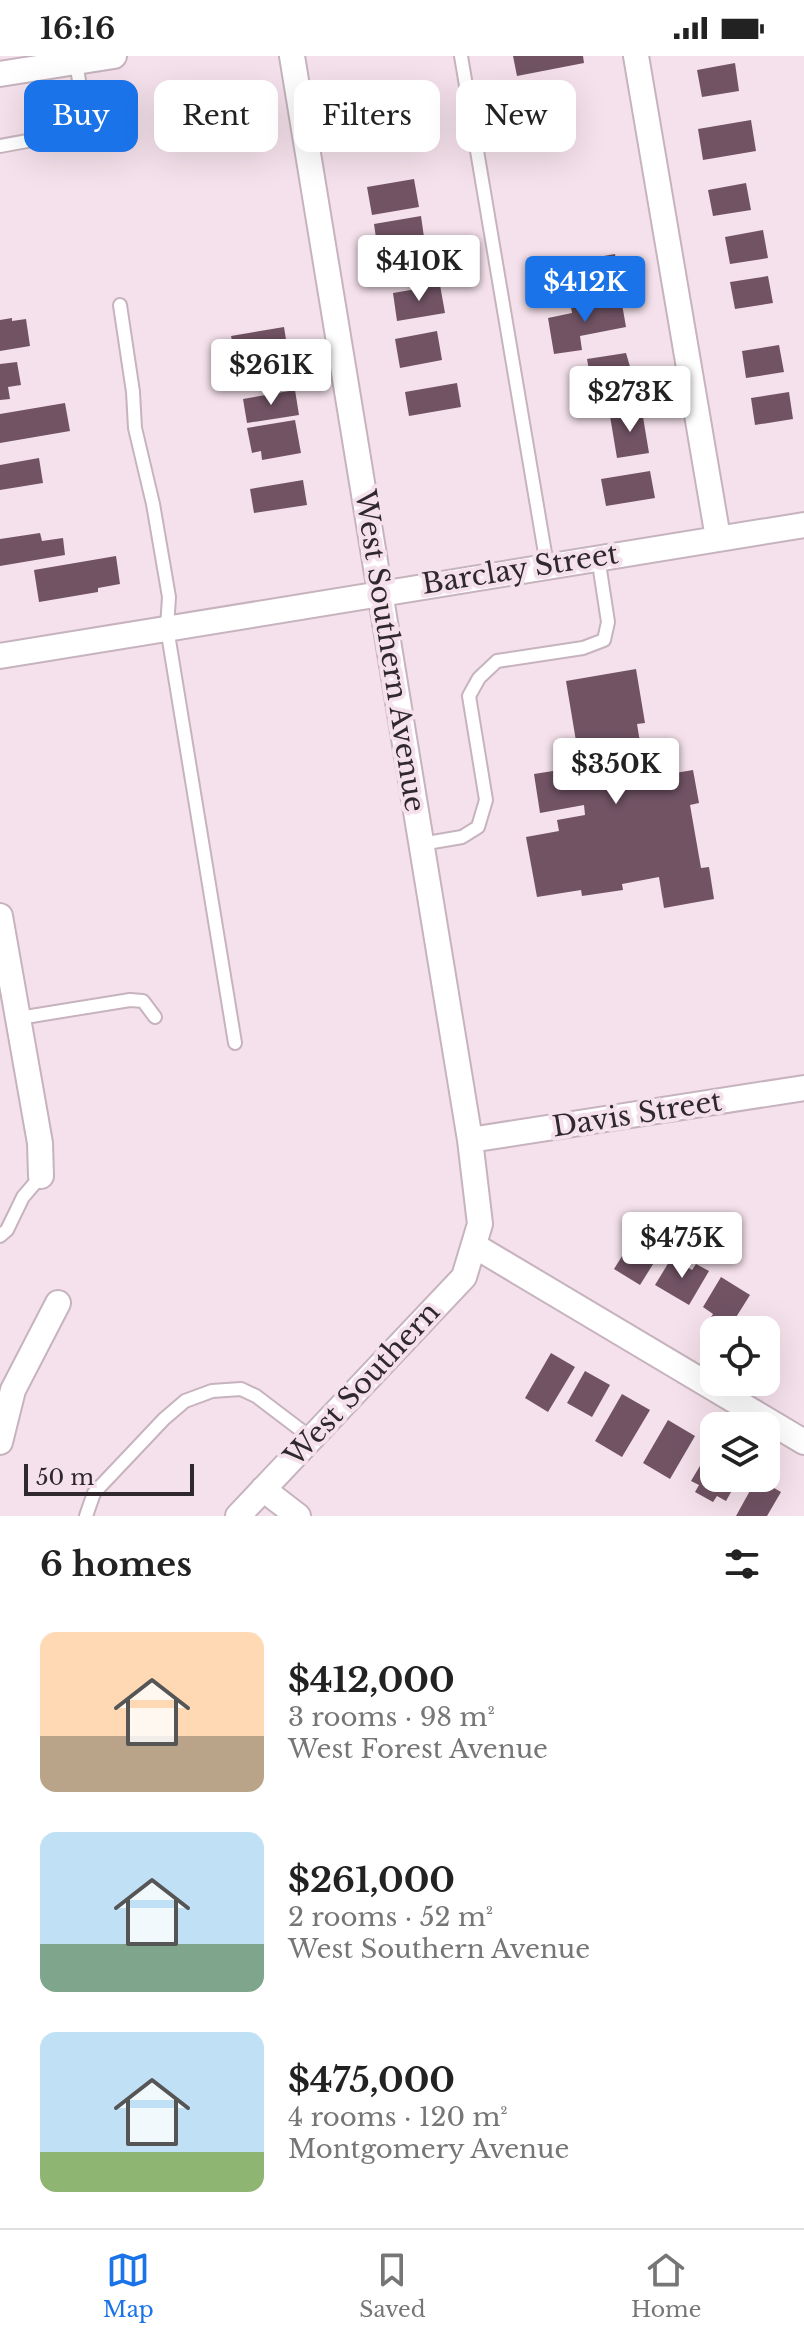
<!DOCTYPE html>
<html lang="en">
<head>
<meta charset="utf-8">
<style>
  body { margin:0; font-family:"Libre Baskerville",serif; background:#f6f6f6; color:#222; height:100vh; display:flex; flex-direction:column; font-size:30px; white-space:nowrap }
  * { box-sizing:border-box; margin:0 }
  p { font-size:26px; color:#767676 }
  .icon { flex:none; width:44px; height:44px; fill:none; stroke:currentColor; stroke-width:2; stroke-linecap:round; stroke-linejoin:round }
  .map { position:relative; height:1460px; overflow:hidden }
  .drawer { display:flex; flex-direction:column; background:#fff; flex:1 }
  .drawer>* { flex:none }
  .hud { position:absolute; left:24px; top:24px; width:756px; height:72px; display:flex; gap:16px }
  .buttons { position:absolute; left:700px; top:1260px; display:grid; gap:16px }
  .buttons a { display:grid; place-items:center; width:80px; height:80px; border-radius:16px; background:#fff; box-shadow:0 8px 32px #0002; font-size:40px }
  .scale { position:absolute; left:24px; bottom:20px; width:170px; box-sizing:border-box; padding-left:8px; border:4px solid #2f282c; border-top:0; font-size:22px; line-height:28px; white-space:nowrap; color:#2f282c; -webkit-text-stroke:6px #f5e1eb; paint-order:stroke }
  .price { position:absolute; translate:-50% -68px; padding:0 18px; border-radius:8px; background:#fff; color:#222; font-size:26px; line-height:52px; filter:drop-shadow(0 2px 4px #0008) }
  .price::after { content:''; position:absolute; left:50%; top:48px; width:24px; height:18px; margin-left:-12px; background:inherit; clip-path:polygon(0 0,100% 0,50% 100%) }
  .price.current { background:#1a73e8; color:#fff }
  ul { padding:0; list-style:none }
  li { display:flex; align-items:center; gap:24px; height:200px; padding:0 40px }
  li span { display:grid; place-items:center; flex:none; width:224px; height:160px; border-radius:16px; color:#555 }
  li>.icon { margin-inline-start:auto }
  span .icon { width:96px; height:96px; fill:#fffc; stroke-width:1 }
  li b { font-size:34px }
  h2 { display:flex; justify-content:space-between; align-items:center; height:96px; padding:0 40px; font-size:34px }
  .tag { padding:0 28px; border-radius:16px; background:#fff; box-shadow:0 8px 32px #0002; font-size:28px; line-height:72px }
  .tag.current { background:#1a73e8; color:#fff }
  .status { display:flex; justify-content:space-between; align-items:center; height:56px; padding:0 40px; background:#fff; direction:ltr }
  .status svg { height:22px; fill:currentColor }
  .menu { display:flex; justify-content:space-around; align-items:center; height:112px; border-top:2px solid #e0e0e0; background:#fff; font-size:22px; color:#767676 }
  .menu a { display:grid; justify-items:center; gap:4px }
  .menu .current { color:#1a73e8 }
  .map>svg:first-child { display:block }
  .building { fill:#715364 }
  .lines { fill:none; stroke-linecap:round; stroke-linejoin:round }
  .lane-casing { stroke:#c6b3bd; stroke-width:16 }
  .street-casing { stroke:#c6b3bd; stroke-width:28 }
  .lane { stroke:#fff; stroke-width:12 }
  .street { stroke:#fff; stroke-width:24 }
  .labels { text-anchor:middle; dominant-baseline:central; stroke-width:8; stroke-linejoin:round; paint-order:stroke }
  .street-label { font-size:28px; fill:#2f282c; stroke:#f5e1eb }
</style>
</head>
<body>
<div class="status"><b>16:16</b><svg viewBox="0 0 49 12"><path d="M0 12V9h3v3zM5 12V6h3v6zM10 12V3h3v9zM15 12V0h3v12zM26 1h20v11H26zM47 4h2v5h-2z"/></svg></div>
<div class="map">
<svg width="804" height="1460" viewBox="0 0 804 1460">
  <rect width="100%" height="100%" fill="#f5e1eb"/>
  <path class="building" d="M513 0H583L584 7 517 20Z
    M735 7 739 35 702 41 697 14Z
    M751 64 756 95 703 104 698 73Z
    M414 123 419 151 372 159 367 131Z
    M746 127 751 154 713 160 708 134Z
    M421 160 425 188 378 196 374 168Z
    M763 174 768 202 730 208 725 181Z
    M615 198 620 230 570 238 564 207Z
    M768 220 773 247 735 253 730 226Z
    M440 229 445 257 397 265 393 237Z
    M621 242 626 271 580 280 582 294 554 298 548 262 572 257 571 251Z
    M12 262V265L26 263 30 290 0 295V264Z
    M284 271 288 296 236 304 231 280Z
    M437 275 442 304 400 312 395 283Z
    M779 289 784 316 746 322 742 295Z
    M626 297 636 331 593 338 587 303Z
    M17 306 21 329 8 331 10 343 0 344V308Z
    M457 327 461 351 409 360 405 336Z
    M295 334 299 359 247 367 243 343Z
    M789 336 793 363 755 369 751 342Z
    M65 347 70 375 0 387V358Z
    M642 355 649 397 617 402 610 360Z
    M295 364 301 397 262 404 261 395 252 397 247 372Z
    M39 402 43 427 0 434V409Z
    M650 415 655 442 606 450 601 423Z
    M303 424 307 449 254 457 250 433Z
    M40 477 42 485 63 482 65 499 0 510V483Z
    M116 500 120 528 98 532V536L39 546 34 514Z
    M636 613 645 667 637 668 646 722 693 714 699 747 690 749 701 812 709 811 714 843 664 852 659 821 622 828 623 834 582 840 581 834 537 841 526 781 559 775 557 764 585 759 584 749 540 757 534 718 553 715 558 703 575 710 580 709 566 625Z
    M639 1173 665 1189 640 1229 614 1213Z
    M672 1201 692 1214 696 1208 709 1215 689 1249 655 1229Z
    M721 1221 750 1239 728 1274H714V1277L705 1271 713 1258 703 1251Z
    M551 1297 575 1311 548 1356 525 1342Z
    M585 1315 610 1329 592 1361 567 1347Z
    M622 1338 650 1354 622 1401 595 1385Z
    M668 1364 695 1380 670 1423 643 1407Z
    M707 1398 714 1402V1422H739L726 1445 717 1440 713 1446 695 1436 699 1429 691 1425Z
    M757 1422 781 1436 767 1460H736Z"/>
  <g class="lines">
    <g class="lane-casing">
      <path id="lane" d="M461 0 547 509
        M0 90 87 74 76 6
        M120 249 133 336 135 372 153 448 169 541 167 572 235 987
        M421 788 462 781 478 771 486 744 469 640 479 622 497 605 583 592 604 584 608 566 598 501
        M19 962 130 944 143 945 155 961
        M0 1180 7 1174 23 1141 41 1120
        M86 1460 94 1437 164 1363 185 1345 212 1335 241 1333 256 1340 310 1381"/>
    </g>
    <g class="street-casing">
      <path id="street" d="M636 0 718 482
        M0 18 114 0
        M0 600 804 469
        M0 860 40 1087 41 1120
        M470 1084 804 1032
        M475 1190 804 1386
        M0 1386 13 1334 58 1247
        M263 1433 298 1460
        M238 1460 464 1221 480 1168 470 1084 292 0"/>
    </g>
    <use href="#lane" class="lane"/>
    <use href="#street" class="street"/>
  </g>
  <g class="labels">
    <g class="street-label">
      <text transform="translate(520 513) rotate(-9)">Barclay Street</text>
      <text transform="translate(390 595) rotate(81)">West Southern Avenue</text>
      <text transform="translate(637 1058) rotate(-9)">Davis Street</text>
      <text transform="translate(362 1328) rotate(-47)">West Southern</text>
    </g>
  </g>
</svg>
<div class="buttons">
<a><svg class="icon" aria-label="locate" viewBox="0 0 24 24"><circle cx="12" cy="12" r="6"/><path d="M12 2v4M12 18v4M2 12h4M18 12h4"/></svg></a>
<a><svg class="icon" aria-label="layers" viewBox="0 0 24 24"><path d="M12 4l9 5-9 5-9-5zM3 14l9 5 9-5"/></svg></a>
</div>
<div class="scale">50 m</div>
<b class="price" style="left:419px;top:247px">$410K</b>
<b class="price current" style="left:585px;top:268px">$412K</b>
<b class="price" style="left:271px;top:351px">$261K</b>
<b class="price" style="left:630px;top:378px">$273K</b>
<b class="price" style="left:616px;top:750px">$350K</b>
<b class="price" style="left:682px;top:1224px">$475K</b>
<div class="hud">
<a class="tag current">Buy</a>
<a class="tag">Rent</a>
<a class="tag">Filters</a>
<a class="tag">New</a>
</div>
</div>
<section class="drawer">
<h2>6 homes<svg class="icon" aria-label="filters" viewBox="0 0 24 24"><path d="M4 7h16M4 17h16"/><circle cx="9" cy="7" r="2"/><circle cx="15" cy="17" r="2"/></svg></h2>
<ul>
<li><span style="background:linear-gradient(#ffd9b3 65%,#b9a48a 0)"><svg class="icon" aria-label="home" viewBox="0 0 24 24"><path d="M3 11l9-7 9 7M6 9v11h12V9"/></svg></span><div><b>$412,000</b><p>3 rooms · 98 m²</p><p>West Forest Avenue</p></div></li>
<li><span style="background:linear-gradient(#bfe0f5 70%,#7fa58c 0)"><svg class="icon" aria-label="home" viewBox="0 0 24 24"><path d="M3 11l9-7 9 7M6 9v11h12V9"/></svg></span><div><b>$261,000</b><p>2 rooms · 52 m²</p><p>West Southern Avenue</p></div></li>
<li><span style="background:linear-gradient(#bfe0f5 75%,#8fb573 0)"><svg class="icon" aria-label="home" viewBox="0 0 24 24"><path d="M3 11l9-7 9 7M6 9v11h12V9"/></svg></span><div><b>$475,000</b><p>4 rooms · 120 m²</p><p>Montgomery Avenue</p></div></li>
</ul>
</section>
<nav class="menu">
<a class="current"><svg class="icon" aria-label="map" viewBox="0 0 24 24"><path d="M3 6l6-2 6 2 6-2v14l-6 2-6-2-6 2zM9 4v14M15 6v14"/></svg>Map</a>
<a><svg class="icon" aria-label="saved" viewBox="0 0 24 24"><path d="M7 4h10v16l-5-4-5 4z"/></svg>Saved</a>
<a><svg class="icon" aria-label="home" viewBox="0 0 24 24"><path d="M3 11l9-7 9 7M6 9v11h12V9"/></svg>Home</a>
</nav>
</body>
</html>
